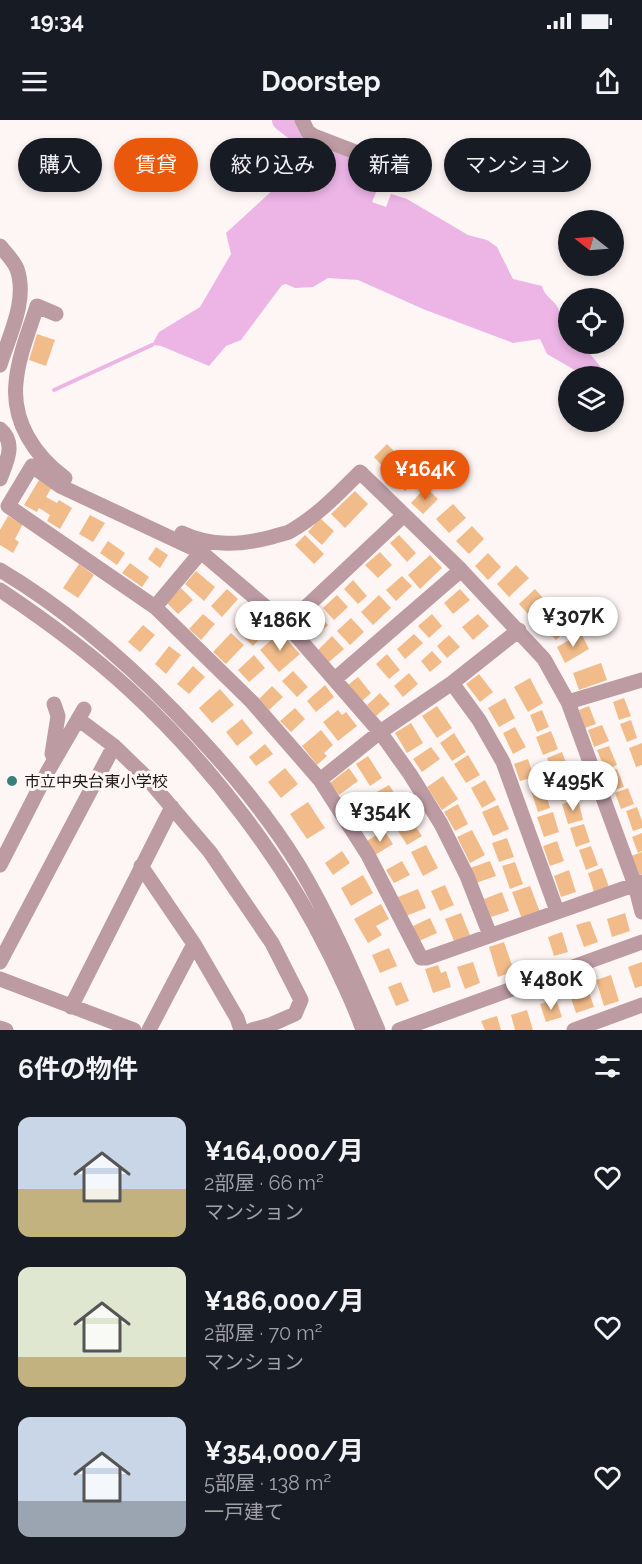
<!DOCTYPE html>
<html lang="ja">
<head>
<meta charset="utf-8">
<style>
  body { margin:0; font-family:Raleway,"Noto Sans JP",sans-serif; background:#242831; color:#f1f3f6; height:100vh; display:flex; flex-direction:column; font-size:22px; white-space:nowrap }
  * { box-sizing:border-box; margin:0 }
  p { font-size:20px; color:#9ea1a6 }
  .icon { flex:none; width:33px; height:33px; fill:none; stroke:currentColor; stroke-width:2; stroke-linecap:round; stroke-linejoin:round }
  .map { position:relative; height:910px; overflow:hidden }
  .side { display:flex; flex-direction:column; background:#171b24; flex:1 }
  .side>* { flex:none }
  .hud { position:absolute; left:18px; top:18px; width:606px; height:54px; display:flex; gap:12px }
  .needle { width:39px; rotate:287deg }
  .fabs { position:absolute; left:558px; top:90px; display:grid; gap:12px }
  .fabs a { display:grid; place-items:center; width:66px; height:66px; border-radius:50%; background:#171b24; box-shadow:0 3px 9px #0003; font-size:30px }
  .price { position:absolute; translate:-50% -51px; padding:0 14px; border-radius:21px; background:#fff; color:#222; font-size:20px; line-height:39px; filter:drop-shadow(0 2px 3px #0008) }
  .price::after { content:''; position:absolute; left:50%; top:36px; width:18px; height:14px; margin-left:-9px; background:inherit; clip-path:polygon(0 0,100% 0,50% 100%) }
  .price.selected { background:#ea580c; color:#fff }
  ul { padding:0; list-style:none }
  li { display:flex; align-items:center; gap:18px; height:150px; padding:0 18px }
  li span { display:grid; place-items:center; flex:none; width:168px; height:120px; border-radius:12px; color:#555 }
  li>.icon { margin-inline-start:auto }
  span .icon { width:72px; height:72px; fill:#fffc; stroke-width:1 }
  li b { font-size:26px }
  h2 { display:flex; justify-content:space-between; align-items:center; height:72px; padding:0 18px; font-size:26px }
  .pill { padding:0 21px; border-radius:27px; background:#171b24; box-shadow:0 3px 9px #0003; font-size:21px; line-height:54px }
  .pill.selected { background:#ea580c; color:#fff }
  .status { display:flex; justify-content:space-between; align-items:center; height:42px; padding:0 30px; background:#171b24; direction:ltr }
  .status svg { height:16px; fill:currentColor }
  header { display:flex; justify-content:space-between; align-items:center; height:78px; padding:0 18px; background:#171b24; font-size:27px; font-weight:700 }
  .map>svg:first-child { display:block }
  .water { fill:#ecb5e6 }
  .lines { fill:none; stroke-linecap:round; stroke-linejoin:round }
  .stream { stroke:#ecb5e6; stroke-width:4 }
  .river { stroke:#ecb5e6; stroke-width:22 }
  .building { fill:#f2bc8a }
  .minor { stroke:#bc9ba3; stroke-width:15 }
  .poi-dot { fill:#39807b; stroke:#fef6f4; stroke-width:2 }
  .labels { text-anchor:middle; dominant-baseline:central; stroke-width:6; stroke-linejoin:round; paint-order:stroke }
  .poi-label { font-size:16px; fill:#1f1816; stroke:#fef6f4; text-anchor:start }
</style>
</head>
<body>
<div class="status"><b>19:34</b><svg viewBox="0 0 49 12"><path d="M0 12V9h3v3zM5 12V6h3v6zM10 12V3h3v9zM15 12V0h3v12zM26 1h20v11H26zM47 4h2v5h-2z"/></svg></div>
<header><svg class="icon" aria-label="menu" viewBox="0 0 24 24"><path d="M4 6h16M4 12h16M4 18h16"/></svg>Doorstep<svg class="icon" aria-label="share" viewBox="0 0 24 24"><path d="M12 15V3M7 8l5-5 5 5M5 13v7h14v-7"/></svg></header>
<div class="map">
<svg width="642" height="910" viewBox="0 0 642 910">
  <rect width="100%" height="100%" fill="#fef6f4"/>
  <path class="water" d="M322 25 386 49 372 82 386 87 391 74 407 79 468 115 487 120 497 127 513 159 542 166C544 175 552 179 557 186 561 194 562 201 568 208V224H582L608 256H585L547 234 540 219 513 223 423 189 358 160 328 158 313 167 295 168 286 164 282 165 241 220 226 226 209 246 161 226 152 225 159 212 200 187 231 134 226 113Z"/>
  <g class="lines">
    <path class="stream" d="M54 270 152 225"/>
    <path class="river" d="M283 0 336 41V51"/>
  </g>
  <path class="building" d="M37 214 55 220 46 246 29 240Z
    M387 324 400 337 386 350 374 337Z
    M407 344 419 356 405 371 393 359Z
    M39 360 52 367 46 377 57 383 59 380 72 388 60 409 47 401 50 395 39 388 37 392 24 385Z
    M426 367 438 379 423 394 411 383Z
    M355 371 368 384 345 408 331 394Z
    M453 384 466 398 449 413 436 399Z
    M90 395 105 403 93 422 79 414Z
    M8 396 23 404 15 419 19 422 13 433 0 425V410Z
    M320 398 334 411 322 425 308 412Z
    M472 406 484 419 469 434 456 421Z
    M305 415 324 434 314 444 295 425Z
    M399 415 416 433 407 442 390 423Z
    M108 421 125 433 117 445 100 433Z
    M156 427 168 435 160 448 148 439Z
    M380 432 392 445 378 458 365 445Z
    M488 433 501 447 488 460 475 446Z
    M430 435 442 448 420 469 408 455Z
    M130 443 149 457 142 467 122 453Z
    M79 444 94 455 78 478 63 468Z
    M516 445 529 458 509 477 497 464Z
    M196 451 215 467 204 481 185 464Z
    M402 456 412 466 396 481 386 470Z
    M353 460 367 476 358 484 344 469Z
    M181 468 193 480 178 494 167 483Z
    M227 469 238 479 222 497 211 486Z
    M460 469 470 480 453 494 444 483Z
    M535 469 550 486 534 501 519 484Z
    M337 475 348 487 334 500 323 488Z
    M379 475 391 488 373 505 361 492Z
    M315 491 328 505 313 519 300 505Z
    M553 492 568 509 556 520 540 503Z
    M203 494 215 504 201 520 189 509Z
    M432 494 442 506 429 518 418 506Z
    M478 494 489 506 473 520 462 507Z
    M351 498 364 512 350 525 337 511Z
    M244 500 262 516 253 526 235 509Z
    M143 505 155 515 140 532 128 522Z
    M280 512 300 534 279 552 260 530Z
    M231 513 244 525 226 544 213 532Z
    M581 513 589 529 565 543 557 527Z
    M414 514 423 523 405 539 397 529Z
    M449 515 460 527 447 538 437 526Z
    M332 516 344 529 329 542 318 530Z
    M169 526 181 535 166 554 155 544Z
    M432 531 442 542 430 552 421 541Z
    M387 534 400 550 389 559 376 544Z
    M254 535 265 548 249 562 238 550Z
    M601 543 607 560 579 570 573 553Z
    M193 546 205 557 189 574 177 564Z
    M293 551 308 567 297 577 282 561Z
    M409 553 418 564 403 577 394 566Z
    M479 554 493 572 480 582 466 564Z
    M358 557 371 573 362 581 348 565Z
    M530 558 543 583 528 592 514 567Z
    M325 565 334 577 316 592 307 581Z
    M272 566 283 577 269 590 259 579Z
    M220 569 234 585 212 603 199 588Z
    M380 573 390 584 376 596 367 585Z
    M505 578 515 598 499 607 488 588Z
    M624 578 631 596 619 600 613 582Z
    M437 586 452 608 437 618 422 596Z
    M589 586 596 604 585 608 579 590Z
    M295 588 305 599 291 612 280 601Z
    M338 590 342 595 346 592 357 606 338 621 323 602Z
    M542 590 549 607 537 612 530 595Z
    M242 599 253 613 237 626 226 612Z
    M631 600 637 618 627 622 620 604Z
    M411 603 423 623 407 633 395 613Z
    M602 605 609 621 594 627 588 610Z
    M515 607 526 627 513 634 503 613Z
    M321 610 333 625 324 633 327 636 317 645 302 626Z
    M551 611 558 629 543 635 536 617Z
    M454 613 466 632 452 641 440 623Z
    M642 623V645L636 647 629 628Z
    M265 624 273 634 256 646 249 637Z
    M609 626 617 645 605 650 597 630Z
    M431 627 440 639 422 652 413 639Z
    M562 632 569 650 554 656 547 638Z
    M468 635 480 655 466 663 454 644Z
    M368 636 382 658 370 666 356 644Z
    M528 639 534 657 520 661 514 644Z
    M285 648 298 664 281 678 268 662Z
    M349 648 358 661 339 675 330 663Z
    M617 649 624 667 614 670 607 652Z
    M443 656 458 679 442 690 427 667Z
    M569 657 575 676 561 681 555 662Z
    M485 660 496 680 482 688 471 668Z
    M389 665 405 689 391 698 375 673Z
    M544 667 550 688 538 692 531 671Z
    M628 668 634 684 621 689 615 673Z
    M369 677 380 693 362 706 351 690Z
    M578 679 583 700 568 704 562 684Z
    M308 682 325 708 307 719 290 694Z
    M458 684 468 704 455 711 444 692Z
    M498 685 509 709 493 716 482 692Z
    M637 687 642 701V708L633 711 626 691Z
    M553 692 559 712 544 717 537 697Z
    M407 694 422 716 407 725 393 703Z
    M584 704 590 722 576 727 570 708Z
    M384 710 393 724 375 735 367 721Z
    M472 710 485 735 470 743 457 717Z
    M642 713V731L638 733 632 717Z
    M507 718 514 737 499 742 492 723Z
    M557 721 564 741 550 746 543 726Z
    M426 725 438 748 423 756 411 732Z
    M591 726 598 745 586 750 579 730Z
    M342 731 350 743 333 755 325 743Z
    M642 732V754L639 755 631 736Z
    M402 741 410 755 394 763 386 750Z
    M490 741 496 756 476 763 470 748Z
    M515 742 523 764 510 769 502 746Z
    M602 748 609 767 594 772 588 753Z
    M569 750 576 772 561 777 554 756Z
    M363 755 373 773 351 786 341 768Z
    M445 765 454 785 440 791 431 771Z
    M530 766 540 792 522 799 512 772Z
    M418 769 426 788 406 796 398 777Z
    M502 772 509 791 491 797 484 779Z
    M381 784 389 799 376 806 382 815 368 823 354 799Z
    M461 793 470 815 454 821 445 799Z
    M625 793 630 811 612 817 607 799Z
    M430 798 437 813 419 821 413 806Z
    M590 801 598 822 584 827 576 805Z
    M562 812 568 832 554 836 548 817Z
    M504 822 514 851 498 857 489 827Z
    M389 828 397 846 380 853 372 835Z
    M473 842 480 863 465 869 457 847Z
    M642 842V866L635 868 628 847Z
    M438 845 441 853 446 851 451 867 433 873 425 849Z
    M611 855 619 881 604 886 596 860Z
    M401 862 409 881 396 886 388 867Z
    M587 866 594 887 576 893 569 872Z
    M556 879 562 897 546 902 540 884Z
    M527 890 533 910H515L511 895Z
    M497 896 501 910H485L481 901Z"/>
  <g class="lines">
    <path class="minor" d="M302 0 308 12 314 16 384 43
      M0 126C6 133 14 141 17 149 28 180 9 216 0 245
      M56 194 37 186C29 211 18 237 16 263 12 302 35 336 65 358
      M0 309C17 323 6 343 0 359
      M182 413C211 427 241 425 272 417 277 415 284 414 289 412 316 397 338 374 360 352L461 450 544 539 568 582 635 765 642 792
      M0 450C64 488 121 537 173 590 220 638 264 689 299 746 330 798 354 854 378 910
      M0 470C45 500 90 533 130 570 209 643 283 739 330 835 342 860 354 884 363 910
      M155 487 201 432
      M287 505 404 395
      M335 559 461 450
      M452 563 479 600 503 642 557 791
      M568 582 642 560
      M78 599 114 626 145 656 210 732 272 823 301 880 295 894 270 905 252 910
      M52 634 58 596 54 584
      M320 660 380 612 452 563 519 510
      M0 745 48 651 84 589
      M141 746 194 824 237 898 241 910
      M490 815 467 756 441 704 410 654 380 612 287 505 201 432 60 366 32 346 8 386 155 487 252 582 320 660 368 735 421 838H427L642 762
      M0 842 114 626
      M0 859 134 910
      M71 887 172 687
      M0 908 6 910
      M149 910 194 824
      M399 910 642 822
      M574 910 642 885"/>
  </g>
  <circle class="poi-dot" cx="12" cy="661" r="6"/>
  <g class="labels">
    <g class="poi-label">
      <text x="24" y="661">市立中央台東小学校</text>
    </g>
  </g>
</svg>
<div class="fabs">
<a><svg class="needle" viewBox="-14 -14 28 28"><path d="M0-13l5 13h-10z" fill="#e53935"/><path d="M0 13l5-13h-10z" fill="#9ea1a6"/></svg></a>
<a><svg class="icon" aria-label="locate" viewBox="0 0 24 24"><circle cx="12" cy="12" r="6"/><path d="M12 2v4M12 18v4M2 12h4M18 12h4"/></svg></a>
<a><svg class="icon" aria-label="layers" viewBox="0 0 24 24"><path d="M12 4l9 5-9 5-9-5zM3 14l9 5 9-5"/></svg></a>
</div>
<b class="price selected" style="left:425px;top:381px">¥164K</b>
<b class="price" style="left:573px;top:528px">¥307K</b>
<b class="price" style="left:280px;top:532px">¥186K</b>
<b class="price" style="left:573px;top:692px">¥495K</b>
<b class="price" style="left:380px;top:723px">¥354K</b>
<b class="price" style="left:551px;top:891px">¥480K</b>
<div class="hud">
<a class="pill">購入</a>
<a class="pill selected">賃貸</a>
<a class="pill">絞り込み</a>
<a class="pill">新着</a>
<a class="pill">マンション</a>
</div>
</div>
<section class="side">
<h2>6件の物件<svg class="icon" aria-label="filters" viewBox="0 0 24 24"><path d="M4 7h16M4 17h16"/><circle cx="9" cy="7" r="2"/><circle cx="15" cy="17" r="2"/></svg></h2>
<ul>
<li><span style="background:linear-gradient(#c9d6e8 60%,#c2b280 0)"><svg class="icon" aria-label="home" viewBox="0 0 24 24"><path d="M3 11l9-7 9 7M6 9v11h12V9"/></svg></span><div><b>¥164,000/月</b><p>2部屋 · 66 m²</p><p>マンション</p></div><svg class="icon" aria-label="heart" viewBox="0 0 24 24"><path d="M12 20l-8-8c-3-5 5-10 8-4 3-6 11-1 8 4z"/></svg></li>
<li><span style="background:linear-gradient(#dfe7d0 75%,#c2b280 0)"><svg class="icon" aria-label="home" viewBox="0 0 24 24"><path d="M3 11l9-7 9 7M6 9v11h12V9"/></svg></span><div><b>¥186,000/月</b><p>2部屋 · 70 m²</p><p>マンション</p></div><svg class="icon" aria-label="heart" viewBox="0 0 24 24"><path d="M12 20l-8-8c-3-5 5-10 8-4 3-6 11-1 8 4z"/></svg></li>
<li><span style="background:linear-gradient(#c9d6e8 70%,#9aa5b1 0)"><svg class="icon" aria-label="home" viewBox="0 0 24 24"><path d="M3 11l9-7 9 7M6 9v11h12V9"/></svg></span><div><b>¥354,000/月</b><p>5部屋 · 138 m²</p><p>一戸建て</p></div><svg class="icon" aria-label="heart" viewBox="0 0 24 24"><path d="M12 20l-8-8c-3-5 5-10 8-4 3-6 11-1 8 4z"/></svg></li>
</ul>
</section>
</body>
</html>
